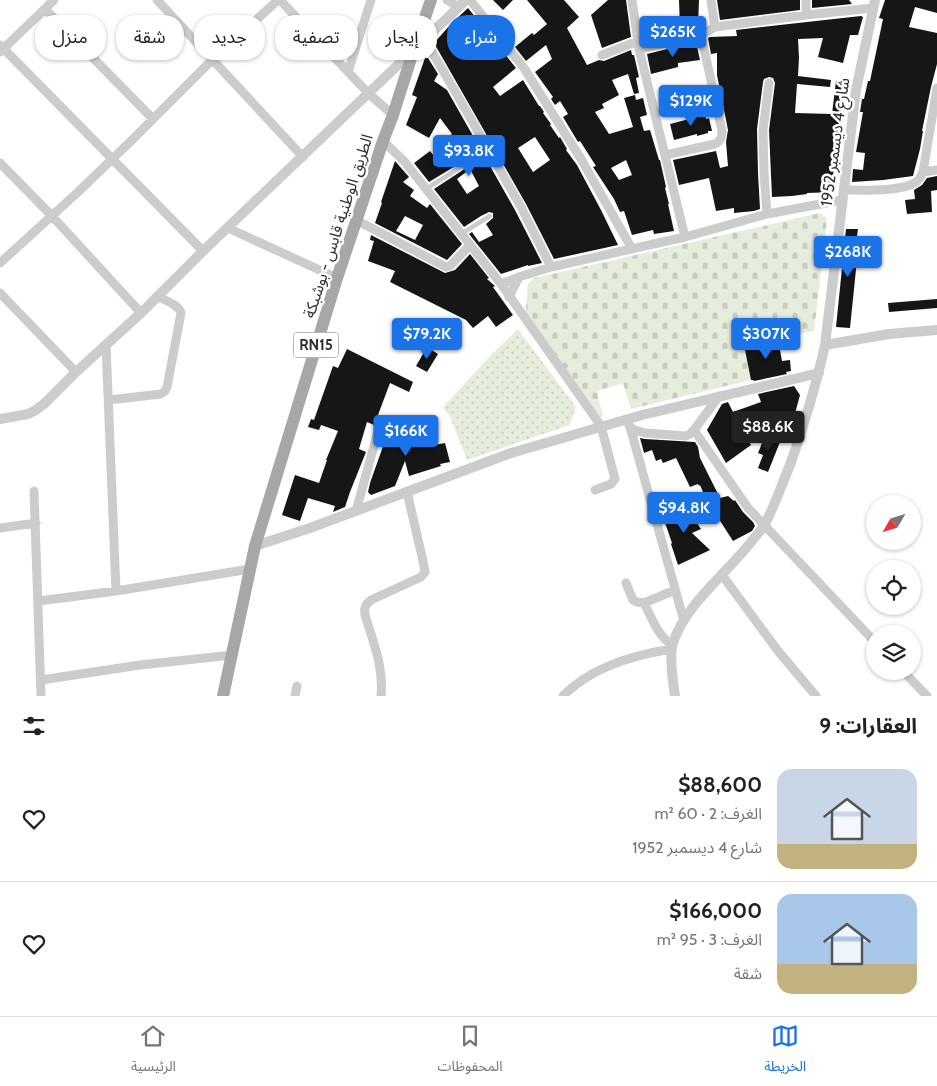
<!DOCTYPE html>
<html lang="ar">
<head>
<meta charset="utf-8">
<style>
  body { margin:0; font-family:Cabin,"Noto Sans Arabic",sans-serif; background:#f6f6f6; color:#222; direction:rtl; height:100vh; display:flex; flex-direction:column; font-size:19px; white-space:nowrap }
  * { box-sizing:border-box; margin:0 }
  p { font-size:16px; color:#767676 }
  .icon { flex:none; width:28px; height:28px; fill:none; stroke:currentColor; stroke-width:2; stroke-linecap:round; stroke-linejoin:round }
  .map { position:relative; height:696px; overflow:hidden; direction:ltr }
  .sheet { display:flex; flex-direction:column; background:#fff; flex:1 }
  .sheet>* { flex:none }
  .guide { position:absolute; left:15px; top:15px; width:500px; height:45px; direction:rtl; display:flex; gap:10px }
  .needle { width:32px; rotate:231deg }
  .tools { position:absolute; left:866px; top:495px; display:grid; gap:10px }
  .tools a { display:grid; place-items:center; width:55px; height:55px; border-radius:50%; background:#fff; box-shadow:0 1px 4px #0004; font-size:25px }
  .price { position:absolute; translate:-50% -42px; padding:0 11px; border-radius:5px; background:#1a73e8; color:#fff; font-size:16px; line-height:32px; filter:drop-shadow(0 1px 2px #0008) }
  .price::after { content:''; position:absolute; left:50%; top:30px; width:15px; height:11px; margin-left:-8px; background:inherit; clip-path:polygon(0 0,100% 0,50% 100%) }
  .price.active { background:#222; color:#fff }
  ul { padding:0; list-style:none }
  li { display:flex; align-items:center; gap:15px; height:125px; padding:0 20px }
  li+li { border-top:1px solid #e0e0e0 }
  li span { display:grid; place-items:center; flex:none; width:140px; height:100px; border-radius:15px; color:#555 }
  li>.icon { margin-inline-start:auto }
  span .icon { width:60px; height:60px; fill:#fffc; stroke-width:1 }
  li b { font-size:21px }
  h2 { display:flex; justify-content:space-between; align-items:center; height:60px; padding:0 20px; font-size:21px }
  .pill { padding:0 18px; border-radius:20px; background:#fff; box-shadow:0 1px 4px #0004; font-size:18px; line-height:45px }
  .pill.active { background:#1a73e8; color:#fff }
  .tab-bar { display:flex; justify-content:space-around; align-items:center; height:70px; border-top:1px solid #e0e0e0; background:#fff; font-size:14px; color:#767676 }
  .tab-bar a { display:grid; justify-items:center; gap:2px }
  .tab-bar .active { color:#1a73e8 }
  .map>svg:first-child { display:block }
  .cemetery { fill:url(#cemetery-stones) }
  .park { fill:url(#park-dots) }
  .building { fill:#161616; fill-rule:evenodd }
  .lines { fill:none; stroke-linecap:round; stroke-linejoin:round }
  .service { stroke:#ccc; stroke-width:4.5 }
  .minor { stroke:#ccc; stroke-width:9 }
  .tertiary { stroke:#ccc; stroke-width:10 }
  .primary { stroke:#a7a7a7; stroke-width:12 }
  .labels { text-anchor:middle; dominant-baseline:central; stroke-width:5; stroke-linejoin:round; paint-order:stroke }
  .shield { fill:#fff; stroke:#6d6d6d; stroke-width:1 }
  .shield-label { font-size:15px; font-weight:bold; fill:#2f2f2f }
  .street-label { font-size:16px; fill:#2f2f2f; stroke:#fff }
</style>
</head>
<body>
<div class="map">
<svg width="937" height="696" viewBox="0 0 937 696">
  <defs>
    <pattern id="cemetery-stones" width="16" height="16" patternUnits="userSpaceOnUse" patternTransform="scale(1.25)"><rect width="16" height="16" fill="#e7eddd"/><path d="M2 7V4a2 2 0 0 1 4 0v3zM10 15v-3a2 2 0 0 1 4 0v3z" fill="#c6ccbe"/></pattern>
    <pattern id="park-dots" width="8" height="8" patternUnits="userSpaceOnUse" patternTransform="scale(1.25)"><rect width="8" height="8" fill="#e7eddd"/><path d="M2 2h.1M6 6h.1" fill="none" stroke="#c6ccbe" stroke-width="1.8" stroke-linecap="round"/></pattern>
  </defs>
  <rect width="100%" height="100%" fill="#fff"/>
  <path class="cemetery" d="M820 213 827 218 814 331 744 345 751 380 631 409 623 383 597 391 603 417H600L525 317 528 284 534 278Z"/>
  <path class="park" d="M518 329 576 407 570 425 467 460 450 417 443 407 491 355Z"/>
  <path class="building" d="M493 0H513L503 10Z
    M527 0H564L579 17 567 28 587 65 599 60 604 61 631 50 632 55H634L639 77 636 78 639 93 634 94 628 74 612 80 619 95 602 104 604 108 595 112 609 134 633 127 624 98 635 95 636 100 643 98 647 115 640 117 644 131 650 130 659 160H660L666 187 665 188 669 204H668L674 231 654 234 653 230 632 235 624 211 620 212 614 199 593 167 596 166 580 141 578 142 563 117 568 114 560 101 555 105 551 99 553 97 535 72 552 59 546 45 526 61 515 47 532 33 534 35 547 24ZM626 160 632 175 619 180 611 168Z
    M608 0H626L631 37 602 48 591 15Z
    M679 0H699L698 26 680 29Z
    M717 0H800V10L720 20Z
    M812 0H849L852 4 812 8Z
    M885 0H937V13L915 7 909 27 937 33V64L931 87 922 131H923L920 149 913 176 883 180 852 182 853 169 863 170 865 153 856 152 863 112H860L862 99H864L868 81H870L883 19 879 18Z
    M468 8 516 68 493 87 500 96 523 80 539 106H540L544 112 543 113 551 124 550 125 559 138 560 137 567 149 566 150 577 165 601 210 618 245 554 259 526 204 434 43 451 24ZM535 137 550 160 533 172 518 148Z
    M861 16 863 17 858 35H850L843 63 818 57 823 38 798 39 799 58 798 76 831 80 830 87 797 84 795 113 832 114 836 81 845 82 840 121 838 160 837 159 836 169H833L835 192 807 193V194L792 196 772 197 769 130 775 83 773 78 769 77 764 79 763 82 757 129 758 173 760 209 754 211 734 213V208L716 211 709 178 679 185 673 160 716 151 720 168 728 166 726 142 728 130 717 75V53L711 54 708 38 710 37 737 36 736 30Z
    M696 42 700 60 678 63V67L651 74 647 54Z
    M425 58H428L438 74 434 81 447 90 515 210 542 263 528 266V265L501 274 469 234 472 232 479 242 493 235 486 224 493 218V213L489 212 481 216 464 227 434 189 466 168 468 165 467 162 464 161 462 162 429 182 414 163 430 151 438 161 451 152 445 145 449 142 446 139 452 134 440 118 429 138 406 125 417 97 412 95ZM470 169 479 186 467 194 457 179Z
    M705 113 706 119 709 118 712 131H708V133L697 136V134L674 140 670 124 693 118V116Z
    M395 161 409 177 403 182 414 190 410 196 427 208 430 204 462 244 447 260 375 223 382 203 381 202ZM405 216 423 225 415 240 396 231Z
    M937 176V190L931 191 932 212 907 214 905 200 915 199 914 190 922 185 927 178Z
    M846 229H858L857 236 862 237 861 251 858 250 850 328 836 327Z
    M371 235 445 273 455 270 470 254 489 278 487 279 495 286 493 287 513 315 496 327 488 316 473 328 466 320 390 282 395 271 368 261 374 241 370 240Z
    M937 299V308L889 312 888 303Z
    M778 339 782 361 790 360 791 371 786 372 787 374 754 381 753 380H751L744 345Z
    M427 347 438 354 427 372 416 366Z
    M347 349 413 382 409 392 390 383 378 415 382 417 379 422 374 425 367 422 359 449 366 452 350 492 345 507 333 512 335 506 308 498 300 521 282 515 295 475 319 483 327 460H326L338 431 321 425 319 430 308 427 311 419 314 420 333 366 338 368Z
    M794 386 800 395 793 421 786 423 784 415 740 426 751 445 726 463 707 430 722 404 728 402 733 412 761 402 758 394Z
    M392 421 397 424 417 437 419 430 428 428 434 445 445 443 450 462 440 464 441 466 409 476 405 461 395 486 371 495 368 492 370 483Z
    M765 436 780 442 768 472 758 468 763 455 758 453Z
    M640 438 645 439 695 442 698 447 700 458 720 498 728 496 734 501 735 500 743 512 753 522 755 526 752 531 733 541 706 499 700 485 699 486 698 484 690 487 676 458 663 463 661 459 656 461 652 450 644 453Z
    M683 503 701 529 692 533 710 550 678 565 671 544 672 543 662 514Z"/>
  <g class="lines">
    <path class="service" d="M426 189 464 165
      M461 234 490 216"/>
    <path class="minor" d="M157 0 303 157
      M280 0 369 94 393 115
      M447 0 459 7
      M470 0 524 68 581 159 632 249
      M632 0 639 49 685 237
      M806 0V15
      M45 9 153 119
      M715 27 806 15 873 8
      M425 40 456 93 521 207 551 267
      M0 45 203 251
      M639 49 701 35 715 27 711 0
      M0 52 54 0
      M602 55 638 41
      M348 72 371 0
      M383 141 404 161 501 284 601 426 615 479 611 484 595 490
      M665 155 715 144C721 141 722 137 722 131L701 35
      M0 163 52 216 141 313
      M923 172 937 170
      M844 190C862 190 902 192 916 182 920 179 921 176 923 172L937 88
      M767 214 764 173 763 130 769 83
      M356 220 446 267 451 265 470 245
      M228 228 337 278
      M0 263 78 192 131 141 212 60 278 0
      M501 284 519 277 551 267 685 237 767 214 842 200
      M0 293 76 372
      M509 297 519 277
      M106 345 116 591
      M109 400 161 394 165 391 167 387 181 313C178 304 166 301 157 296
      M629 425 630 427 635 430 645 433 686 436 690 434 694 430 719 396
      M630 427 684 621
      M694 430 748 508 875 642
      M34 491 41 696
      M356 511 379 428
      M0 528 36 523
      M722 575 778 651 816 696
      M626 583 633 600 637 602 644 603 675 590
      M39 601 116 591 250 569
      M644 603C652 618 657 635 672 645
      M903 671 927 696
      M41 680 140 665 232 655
      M295 696 297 686
      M381 696C384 668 373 641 365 615 364 607 365 605 371 600L421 577 425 572 423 561 407 492
      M563 696C591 667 633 655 672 649"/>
    <path class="tertiary" d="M825 345 889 334 937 330
      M0 419 28 414 36 410 45 403 76 372 141 313 203 251 466 0
      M255 546 310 528 511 453 642 415 819 373
      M675 696C673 683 669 655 673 643 685 605 727 573 751 542 756 536 761 530 765 524 775 505 782 484 790 465 804 425 816 386 825 345L856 90 875 0"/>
    <path class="primary" d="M223 696 255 546 337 278 383 141 393 115 413 52 431 0"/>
  </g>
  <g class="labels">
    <rect class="shield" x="293.5" y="332.5" width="45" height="25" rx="4"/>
    <g class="shield-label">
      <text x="316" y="345">RN15</text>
    </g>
    <g class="street-label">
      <text transform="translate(835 142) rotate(-82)">شارع 4 ديسمبر 1952</text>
      <text transform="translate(338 226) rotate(-72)">الطريق الوطنية قابس - بوشبكة</text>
    </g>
  </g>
</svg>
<div class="tools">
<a><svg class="needle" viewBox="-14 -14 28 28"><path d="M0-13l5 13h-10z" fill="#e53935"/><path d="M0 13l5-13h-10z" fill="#767676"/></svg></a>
<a><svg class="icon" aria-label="locate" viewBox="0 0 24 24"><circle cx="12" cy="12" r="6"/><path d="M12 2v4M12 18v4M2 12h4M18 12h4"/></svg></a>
<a><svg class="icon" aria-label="layers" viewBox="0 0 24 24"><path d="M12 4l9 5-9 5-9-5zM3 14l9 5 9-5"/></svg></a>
</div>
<b class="price" style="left:673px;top:58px">$265K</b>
<b class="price" style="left:691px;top:127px">$129K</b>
<b class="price" style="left:469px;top:177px">$93.8K</b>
<b class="price" style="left:848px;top:278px">$268K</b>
<b class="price" style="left:427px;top:360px">$79.2K</b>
<b class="price" style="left:766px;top:360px">$307K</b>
<b class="price active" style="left:768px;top:453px">$88.6K</b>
<b class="price" style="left:406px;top:457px">$166K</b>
<b class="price" style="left:684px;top:534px">$94.8K</b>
<div class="guide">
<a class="pill active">شراء</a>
<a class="pill">إيجار</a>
<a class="pill">تصفية</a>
<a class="pill">جديد</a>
<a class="pill">شقة</a>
<a class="pill">منزل</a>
</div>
</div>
<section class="sheet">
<h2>العقارات: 9<svg class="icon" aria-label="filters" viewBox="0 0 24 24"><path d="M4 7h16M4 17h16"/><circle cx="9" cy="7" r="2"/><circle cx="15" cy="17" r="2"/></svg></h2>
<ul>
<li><span style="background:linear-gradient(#c9d6e8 75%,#c2b280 0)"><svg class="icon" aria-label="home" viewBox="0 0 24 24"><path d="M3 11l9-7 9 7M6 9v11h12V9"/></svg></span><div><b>$88,600</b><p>الغرف: 2 · 60 m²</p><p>شارع 4 ديسمبر 1952</p></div><svg class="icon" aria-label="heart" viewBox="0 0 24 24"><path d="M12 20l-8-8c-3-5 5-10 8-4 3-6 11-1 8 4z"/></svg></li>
<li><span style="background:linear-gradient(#a9c7e8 70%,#c2b280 0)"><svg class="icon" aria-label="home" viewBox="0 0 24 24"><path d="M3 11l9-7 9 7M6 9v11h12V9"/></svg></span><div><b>$166,000</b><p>الغرف: 3 · 95 m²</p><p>شقة</p></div><svg class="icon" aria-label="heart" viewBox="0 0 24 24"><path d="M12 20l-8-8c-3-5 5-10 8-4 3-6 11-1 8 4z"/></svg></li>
</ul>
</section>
<nav class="tab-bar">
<a class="active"><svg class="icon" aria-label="map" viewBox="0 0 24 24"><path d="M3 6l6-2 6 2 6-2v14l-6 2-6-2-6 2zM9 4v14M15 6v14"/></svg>الخريطة</a>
<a><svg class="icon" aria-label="saved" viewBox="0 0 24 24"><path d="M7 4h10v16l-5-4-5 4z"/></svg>المحفوظات</a>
<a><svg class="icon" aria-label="home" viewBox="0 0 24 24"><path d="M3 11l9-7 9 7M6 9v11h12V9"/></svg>الرئيسية</a>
</nav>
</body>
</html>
